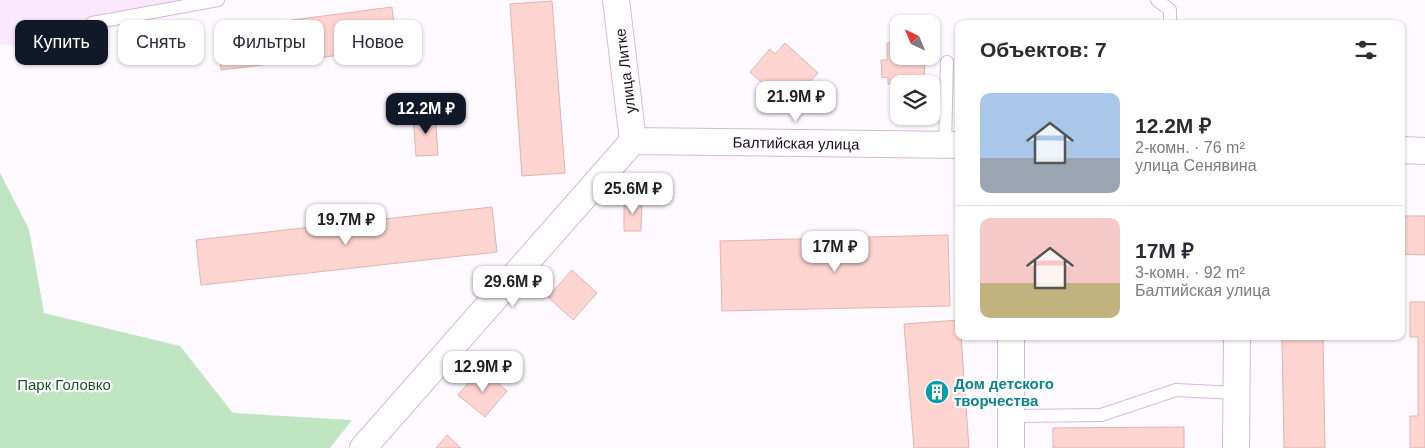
<!DOCTYPE html>
<html lang="ru">
<head>
<meta charset="utf-8">
<style>
  body { margin:0; font-family:Helvetica,sans-serif; background:#f7f7f7; color:#2b2b33; height:100vh; display:flex; flex-direction:column; font-size:19px; white-space:nowrap }
  * { box-sizing:border-box; margin:0 }
  p { font-size:16px; color:#7c7c81 }
  .icon { flex:none; width:28px; height:28px; fill:none; stroke:currentColor; stroke-width:2; stroke-linecap:round; stroke-linejoin:round }
  .map { position:relative; flex:1; overflow:hidden }
  .panel { position:absolute; left:955px; top:20px; width:450px; height:320px; display:flex; flex-direction:column; background:#fff; border-radius:10px; box-shadow:0 1px 4px #0004 }
  .panel>* { flex:none }
  .guide { position:absolute; left:15px; top:20px; width:475px; height:45px; display:flex; gap:10px }
  .needle { width:32px; rotate:316deg }
  .tools { position:absolute; left:890px; top:15px; display:grid; gap:10px }
  .tools a { display:grid; place-items:center; width:50px; height:50px; border-radius:10px; background:#fff; box-shadow:0 1px 4px #0004; font-size:25px }
  .price { position:absolute; translate:-50% -42px; padding:0 11px; border-radius:10px; background:#fff; color:#222; font-size:16px; line-height:32px; filter:drop-shadow(0 1px 2px #0008) }
  .price::after { content:''; position:absolute; left:50%; top:30px; width:15px; height:11px; margin-left:-8px; background:inherit; clip-path:polygon(0 0,100% 0,50% 100%) }
  .price.current { background:#111827; color:#fff }
  ul { padding:0; list-style:none }
  li { display:flex; align-items:center; gap:15px; height:125px; padding:0 25px }
  li+li { border-top:1px solid #e1e1e2 }
  li span { display:grid; place-items:center; flex:none; width:140px; height:100px; border-radius:10px; color:#555 }
  li>.icon { margin-inline-start:auto }
  span .icon { width:60px; height:60px; fill:#fffc; stroke-width:1 }
  li b { font-size:21px }
  h2 { display:flex; justify-content:space-between; align-items:center; height:60px; padding:0 25px; font-size:21px }
  .chip { padding:0 18px; border-radius:10px; background:#fff; box-shadow:0 1px 4px #0004; font-size:18px; line-height:45px }
  .chip.current { background:#111827; color:#fff }
  .map>svg:first-child { display:block }
  .built { fill:#fae8fd }
  .green { fill:#c0e6c1 }
  .building { fill:#fdd4d0; stroke:#ddb5b2 }
  .lines { fill:none; stroke-linecap:round; stroke-linejoin:round }
  .lane-casing { stroke:#d3bad6; stroke-width:14 }
  .street-casing { stroke:#d3bad6; stroke-width:28 }
  .lane { stroke:#fff; stroke-width:12 }
  .street { stroke:#fff; stroke-width:26 }
  .labels { text-anchor:middle; dominant-baseline:central; stroke-width:4.5; stroke-linejoin:round; paint-order:stroke }
  .street-label { font-size:15px; fill:#170f18; stroke:#fff }
  .culture-label { font-size:15px; font-weight:bold; fill:#0d838f; stroke:#fff; text-anchor:start }
  .park-label { font-size:15px; fill:#155620; stroke:#fff }
</style>
</head>
<body>
<div class="map">
<svg width="1425" height="448" viewBox="0 0 1425 448">
  <rect width="100%" height="100%" fill="#fef9ff"/>
  <path class="built" d="M0 0H212L34 49 0 44Z"/>
  <path class="green" d="M0 173 29 229 44 313 180 346 233 413 352 420 330 448H0Z"/>
  <path class="building" d="M552 1 565 173 522 176 510 4Z
    M392 7 397 48 221 70 216 30Z
    M785 43 818 73 788 106 750 72 770 49 775 54Z
    M887 43H899V56H924L925 83 888 84V77L882 78 881 60H887Z
    M435 113 438 155 416 156 413 115Z
    M624 200H642L641 231H624Z
    M492 207 497 252 201 285 196 240Z
    M1401 216H1425V255L1401 254Z
    M948 235 950 306 722 311 720 241Z
    M572 270 597 293 573 320 548 297Z
    M1410 302H1425V448H1410V416H1418V337H1410Z
    M959 320V336H961L969 448H914L904 324Z
    M1282 336H1323L1325 448H1284Z
    M481 368 507 391 485 417 458 395Z
    M1184 427V448H1053V428Z
    M447 435 461 448H436Z"/>
  <g class="lines">
    <g class="lane-casing">
      <path id="lane" d="M1157 0 1170 10V24
        M92 23 218 0
        M945 145 947 62
        M1011 416 1101 415 1176 390 1237 393"/>
    </g>
    <g class="street-casing">
      <path id="street" d="M616 0 633 141
        M633 141 959 145
        M1401 150 1425 151
        M363 448 633 141
        M1011 448V336
        M1236 448 1237 336"/>
    </g>
    <use href="#lane" class="lane"/>
    <use href="#street" class="street"/>
  </g>
  <defs>
    <g id="building-disc" transform="scale(1.25)"><circle r="9.5" fill="#0f9aa8" stroke="#fff"/><path d="M-4-6H4V6H1V3H-1V6H-4ZM-2.5-4.3h1.7v1.8h-1.7ZM.8-4.3h1.7v1.8H.8ZM-2.5-1h1.7V.8h-1.7ZM.8-1h1.7V.8H.8Z" fill="#fff"/></g>
  </defs>
  <g fill-rule="evenodd">
    <use href="#building-disc" x="937" y="392"/>
  </g>
  <g class="labels">
    <g class="street-label">
      <text transform="translate(625 71) rotate(-97)">улица Литке</text>
      <text transform="translate(796 143) rotate(1)">Балтийская улица</text>
    </g>
    <g class="culture-label">
      <text x="954" y="383">Дом детского<tspan x="954" dy="17">творчества</tspan></text>
    </g>
    <g class="park-label">
      <text x="64" y="384">Парк Головко</text>
    </g>
  </g>
</svg>
<div class="tools">
<a><svg class="needle" viewBox="-14 -14 28 28"><path d="M0-13l5 13h-10z" fill="#e53935"/><path d="M0 13l5-13h-10z" fill="#7c7c81"/></svg></a>
<a><svg class="icon" aria-label="layers" viewBox="0 0 24 24"><path d="M12 4l9 5-9 5-9-5zM3 14l9 5 9-5"/></svg></a>
</div>
<b class="price" style="left:796px;top:123px">21.9M ₽</b>
<b class="price current" style="left:426px;top:135px">12.2M ₽</b>
<b class="price" style="left:633px;top:215px">25.6M ₽</b>
<b class="price" style="left:346px;top:246px">19.7M ₽</b>
<b class="price" style="left:835px;top:273px">17M ₽</b>
<b class="price" style="left:513px;top:308px">29.6M ₽</b>
<b class="price" style="left:483px;top:393px">12.9M ₽</b>
<div class="guide">
<a class="chip current">Купить</a>
<a class="chip">Снять</a>
<a class="chip">Фильтры</a>
<a class="chip">Новое</a>
</div>
<section class="panel">
<h2>Объектов: 7<svg class="icon" aria-label="filters" viewBox="0 0 24 24"><path d="M4 7h16M4 17h16"/><circle cx="9" cy="7" r="2"/><circle cx="15" cy="17" r="2"/></svg></h2>
<ul>
<li><span style="background:linear-gradient(#a9c7e8 65%,#9aa5b1 0)"><svg class="icon" aria-label="home" viewBox="0 0 24 24"><path d="M3 11l9-7 9 7M6 9v11h12V9"/></svg></span><div><b>12.2M ₽</b><p>2-комн. · 76 m²</p><p>улица Сенявина</p></div></li>
<li><span style="background:linear-gradient(#f6c9c9 65%,#c2b280 0)"><svg class="icon" aria-label="home" viewBox="0 0 24 24"><path d="M3 11l9-7 9 7M6 9v11h12V9"/></svg></span><div><b>17M ₽</b><p>3-комн. · 92 m²</p><p>Балтийская улица</p></div></li>
</ul>
</section>
</div>
</body>
</html>
